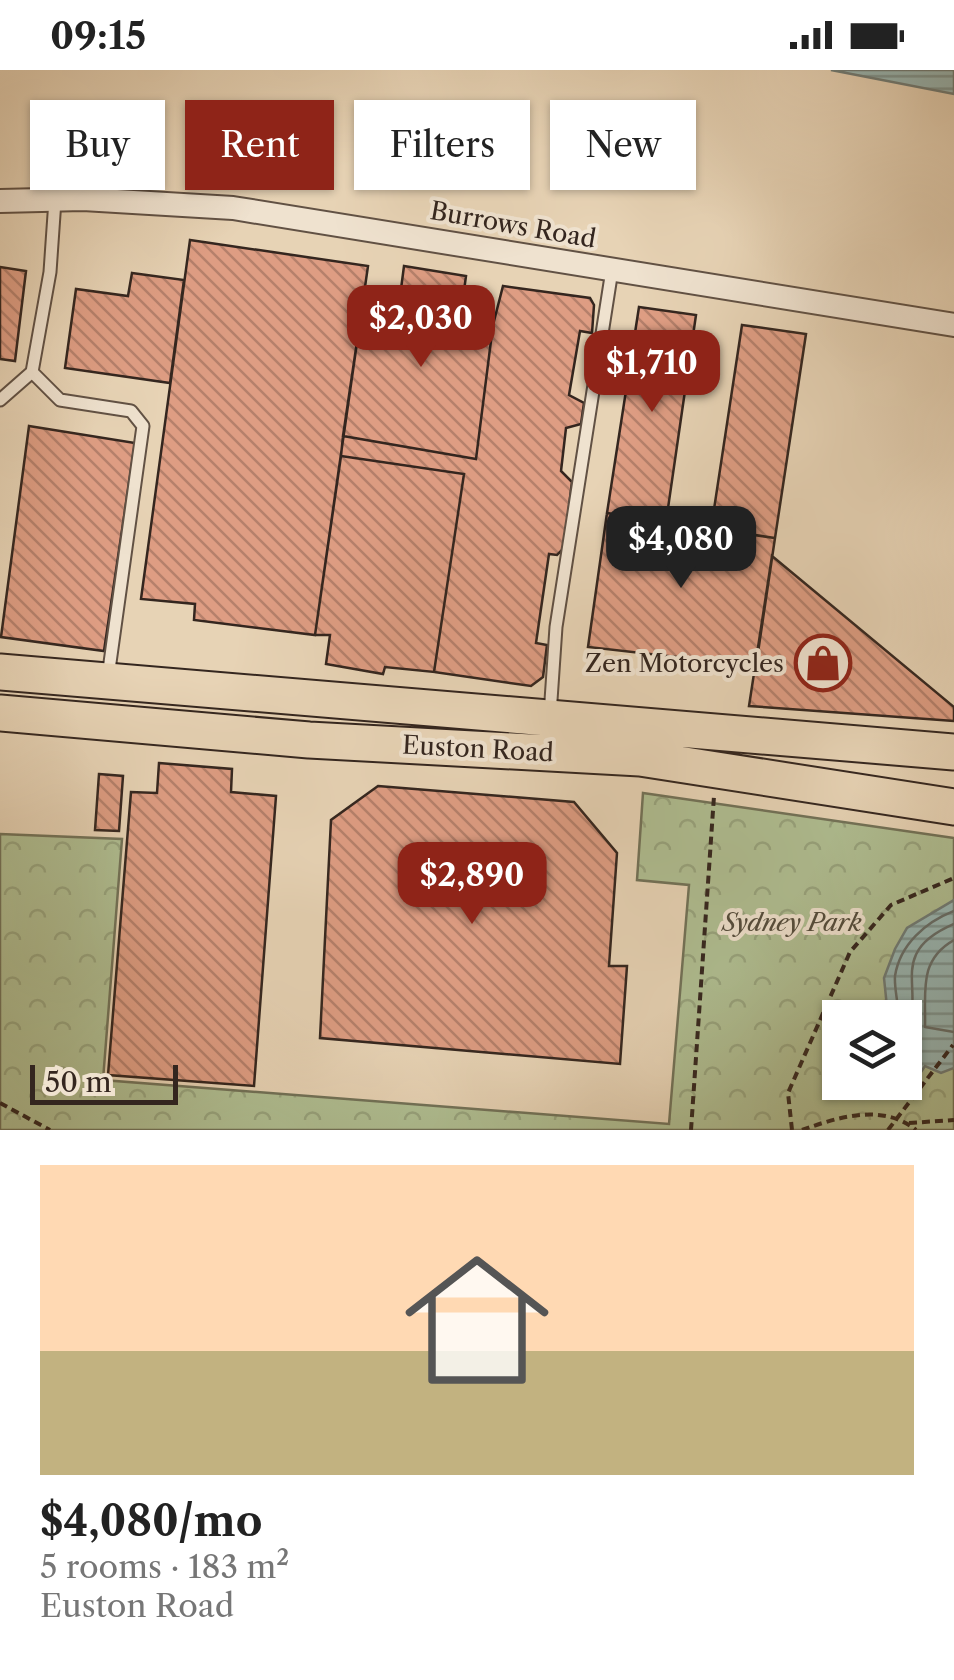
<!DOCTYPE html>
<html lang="en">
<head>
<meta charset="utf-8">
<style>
  body { margin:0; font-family:"Libre Caslon Text",serif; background:#f2f2f2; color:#222; height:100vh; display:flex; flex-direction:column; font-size:38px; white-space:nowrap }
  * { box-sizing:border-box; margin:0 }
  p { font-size:32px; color:#767676 }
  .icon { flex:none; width:55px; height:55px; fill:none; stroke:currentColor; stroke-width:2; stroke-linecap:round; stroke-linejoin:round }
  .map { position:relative; height:1060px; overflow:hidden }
  .details { display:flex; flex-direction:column; background:#fff; flex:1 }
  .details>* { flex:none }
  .top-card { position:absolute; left:30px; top:30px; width:895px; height:90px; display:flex; gap:20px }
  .fabs { position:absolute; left:822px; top:930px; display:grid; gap:20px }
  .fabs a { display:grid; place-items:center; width:100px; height:100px; border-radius:0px; background:#fff; box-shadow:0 2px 8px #0004; font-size:50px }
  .scale { position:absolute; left:30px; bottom:25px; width:148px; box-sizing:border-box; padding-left:10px; border:5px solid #34261f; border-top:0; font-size:28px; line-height:35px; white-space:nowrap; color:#34261f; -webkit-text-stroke:8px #efe2cf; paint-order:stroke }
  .price { position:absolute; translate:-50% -85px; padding:0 22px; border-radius:20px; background:#8f2418; color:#fff; font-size:32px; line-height:65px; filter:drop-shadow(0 2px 5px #0008) }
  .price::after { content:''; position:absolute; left:50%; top:60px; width:30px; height:22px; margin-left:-15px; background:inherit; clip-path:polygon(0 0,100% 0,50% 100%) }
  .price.active { background:#222; color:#fff }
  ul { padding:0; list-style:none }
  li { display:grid; align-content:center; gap:20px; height:530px; padding:0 40px }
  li+li { border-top:2px solid #e0e0e0 }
  li span { display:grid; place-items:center; height:310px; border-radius:0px; color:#555 }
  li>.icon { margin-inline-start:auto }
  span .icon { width:180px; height:180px; fill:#fffc; stroke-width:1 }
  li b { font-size:42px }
  .pill { padding:0 35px; border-radius:0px; background:#fff; box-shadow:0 2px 8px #0004; font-size:35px; line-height:90px }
  .pill.active { background:#8f2418; color:#fff }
  .status { display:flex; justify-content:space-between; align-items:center; height:70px; padding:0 50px; background:#fff; direction:ltr }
  .status svg { height:28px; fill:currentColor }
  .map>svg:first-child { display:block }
  .park { fill:url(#park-crowns); stroke:#727258; stroke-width:2.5; fill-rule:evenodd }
  .water { fill:url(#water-rules); stroke:#707d78; stroke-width:2.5 }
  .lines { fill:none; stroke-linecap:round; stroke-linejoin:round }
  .shore { stroke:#666e6a; stroke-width:2.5 }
  .building { fill:url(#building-back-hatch); stroke:#34261f; stroke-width:2.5 }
  .service-casing { stroke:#615144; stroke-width:15 }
  .minor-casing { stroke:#615144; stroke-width:26 }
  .primary-casing { stroke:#34261f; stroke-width:39 }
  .path { stroke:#34261f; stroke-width:4; stroke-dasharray:8 5; stroke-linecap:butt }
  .service { stroke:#efe2cf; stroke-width:11 }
  .minor { stroke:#efe2cf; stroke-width:22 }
  .primary { stroke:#e7d3b5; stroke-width:35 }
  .labels { text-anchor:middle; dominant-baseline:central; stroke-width:8; stroke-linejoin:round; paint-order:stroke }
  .street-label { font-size:25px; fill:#34261f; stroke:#efe2cf }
  .poi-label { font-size:25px; fill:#34261f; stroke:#efe2cf; text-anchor:end }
  .park-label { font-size:25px; font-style:italic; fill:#534c3c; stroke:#efe2cf }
</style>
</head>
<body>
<div class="status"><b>09:15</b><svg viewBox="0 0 49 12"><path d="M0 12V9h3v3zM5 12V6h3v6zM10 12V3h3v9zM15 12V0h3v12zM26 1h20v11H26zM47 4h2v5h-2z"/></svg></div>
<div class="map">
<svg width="954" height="1060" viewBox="0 0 954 1060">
  <defs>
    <pattern id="park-crowns" width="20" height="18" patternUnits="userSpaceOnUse" patternTransform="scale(2.5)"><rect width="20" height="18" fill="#afbe92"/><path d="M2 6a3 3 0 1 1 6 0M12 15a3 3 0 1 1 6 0" fill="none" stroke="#97a37d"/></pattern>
    <pattern id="water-rules" width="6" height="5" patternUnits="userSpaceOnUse" patternTransform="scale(2.5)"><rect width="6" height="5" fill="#98b7b4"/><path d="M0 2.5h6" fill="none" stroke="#7d9592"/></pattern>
    <pattern id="building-back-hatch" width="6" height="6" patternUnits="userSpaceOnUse" patternTransform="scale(2.5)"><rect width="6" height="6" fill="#de9d83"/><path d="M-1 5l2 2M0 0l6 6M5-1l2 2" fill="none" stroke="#b5806b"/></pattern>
  </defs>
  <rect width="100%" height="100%" fill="#e7d3b5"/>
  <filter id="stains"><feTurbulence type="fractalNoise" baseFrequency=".002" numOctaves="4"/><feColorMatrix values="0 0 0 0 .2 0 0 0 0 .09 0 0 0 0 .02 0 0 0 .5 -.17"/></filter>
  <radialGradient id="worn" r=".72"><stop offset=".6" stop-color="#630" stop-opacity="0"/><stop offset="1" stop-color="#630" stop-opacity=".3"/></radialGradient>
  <path class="park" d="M643 723 954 768V1060H0V764L122 769 103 1010 669 1054 689 815 637 810ZM840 948H905V1012H840Z"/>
  <path class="water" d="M831 0H954V24Z
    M954 830V998L941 1003 925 996 921 1002 905 992V948L888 947 884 908 895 879 907 858Z"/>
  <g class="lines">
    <path class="shore" d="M954 870C918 890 926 923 925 957L954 962
      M898 948C899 934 894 919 895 906 900 874 926 852 954 841
      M905 961C928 921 884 884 954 854"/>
  </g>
  <path class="building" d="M190 170 368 196 315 565 194 550 195 534 141 529Z
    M404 196 466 206 460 250 493 255 476 389 343 366 362 238 398 242Z
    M0 197 26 201 15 291 0 289Z
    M132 203 184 210 170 313 65 298 76 219 128 226Z
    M503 216 590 228 594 235 592 263 580 261 569 325 584 333 581 354 566 358 561 401 572 412 564 478 557 485 549 484 536 573 547 575 543 607 531 616 434 602 464 404 341 386 343 366 476 389 493 255Z
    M639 237 696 245 666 452 607 443Z
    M742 255 806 264 775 468 711 459Z
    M29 356 135 373 104 581 1 567Z
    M341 386 464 404 434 602 385 597 383 604 326 594 330 565H315Z
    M607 443 775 468 756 596 588 577Z
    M772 486 954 637V651L749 636Z
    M159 693 232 699 231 722 276 726 254 1016 108 1005 131 722 157 723Z
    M99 704 123 706 119 761 95 760Z
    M378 716 574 732 617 783 609 896H627L620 994 320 968 331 750Z"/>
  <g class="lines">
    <g class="service-casing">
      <path id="service" d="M32 302 60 330 131 341 143 356 108 607
        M0 330 32 302 50 202 55 130
        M550 645 556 557 612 200"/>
    </g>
    <g class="minor-casing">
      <path id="minor" d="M0 131 83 129 233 138 954 255"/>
    </g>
    <g class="primary-casing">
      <path id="primary" d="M0 602 954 682
        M0 643 309 670 640 688 954 737"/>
    </g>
    <path class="path" d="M0 1033 50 1060
      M909 1053 954 1050
      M691 1060 714 726
      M792 1060 788 1023 850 882 891 835 954 808
      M802 1060C838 1047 883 1033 916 1060
      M888 1060 953 975"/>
    <use href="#service" class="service"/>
    <use href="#minor" class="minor"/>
    <use href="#primary" class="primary"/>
  </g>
  <defs>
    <g id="shop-ring" transform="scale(2.875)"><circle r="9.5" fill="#efe2cf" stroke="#8f2418" stroke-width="1.5"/><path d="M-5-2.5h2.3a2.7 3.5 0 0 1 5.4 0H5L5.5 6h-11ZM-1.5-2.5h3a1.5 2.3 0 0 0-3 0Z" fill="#8f2418"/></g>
  </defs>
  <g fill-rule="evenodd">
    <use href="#shop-ring" x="823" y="593"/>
  </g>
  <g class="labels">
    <g class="street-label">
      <text transform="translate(513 155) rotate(10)">Burrows Road</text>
      <text transform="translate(478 679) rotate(3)">Euston Road</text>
    </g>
    <g class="poi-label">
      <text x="784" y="593">Zen Motorcycles</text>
    </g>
    <g class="park-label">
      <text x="792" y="852">Sydney Park</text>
    </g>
  </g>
  <rect width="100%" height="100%" filter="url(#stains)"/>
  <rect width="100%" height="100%" fill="url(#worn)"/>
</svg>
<div class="fabs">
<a><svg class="icon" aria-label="layers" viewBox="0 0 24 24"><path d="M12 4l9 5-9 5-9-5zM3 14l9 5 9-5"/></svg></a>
</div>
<div class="scale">50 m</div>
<b class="price" style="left:421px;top:300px">$2,030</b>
<b class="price" style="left:652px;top:345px">$1,710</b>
<b class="price active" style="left:681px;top:521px">$4,080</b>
<b class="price" style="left:472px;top:857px">$2,890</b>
<div class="top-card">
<a class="pill">Buy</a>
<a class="pill active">Rent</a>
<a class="pill">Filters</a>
<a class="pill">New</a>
</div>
</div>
<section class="details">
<ul>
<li><span style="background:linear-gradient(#ffd9b3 60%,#c2b280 0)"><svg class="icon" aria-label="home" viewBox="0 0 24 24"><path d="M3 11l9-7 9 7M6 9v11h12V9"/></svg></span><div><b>$4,080/mo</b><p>5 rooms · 183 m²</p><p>Euston Road</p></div></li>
</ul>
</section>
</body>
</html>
